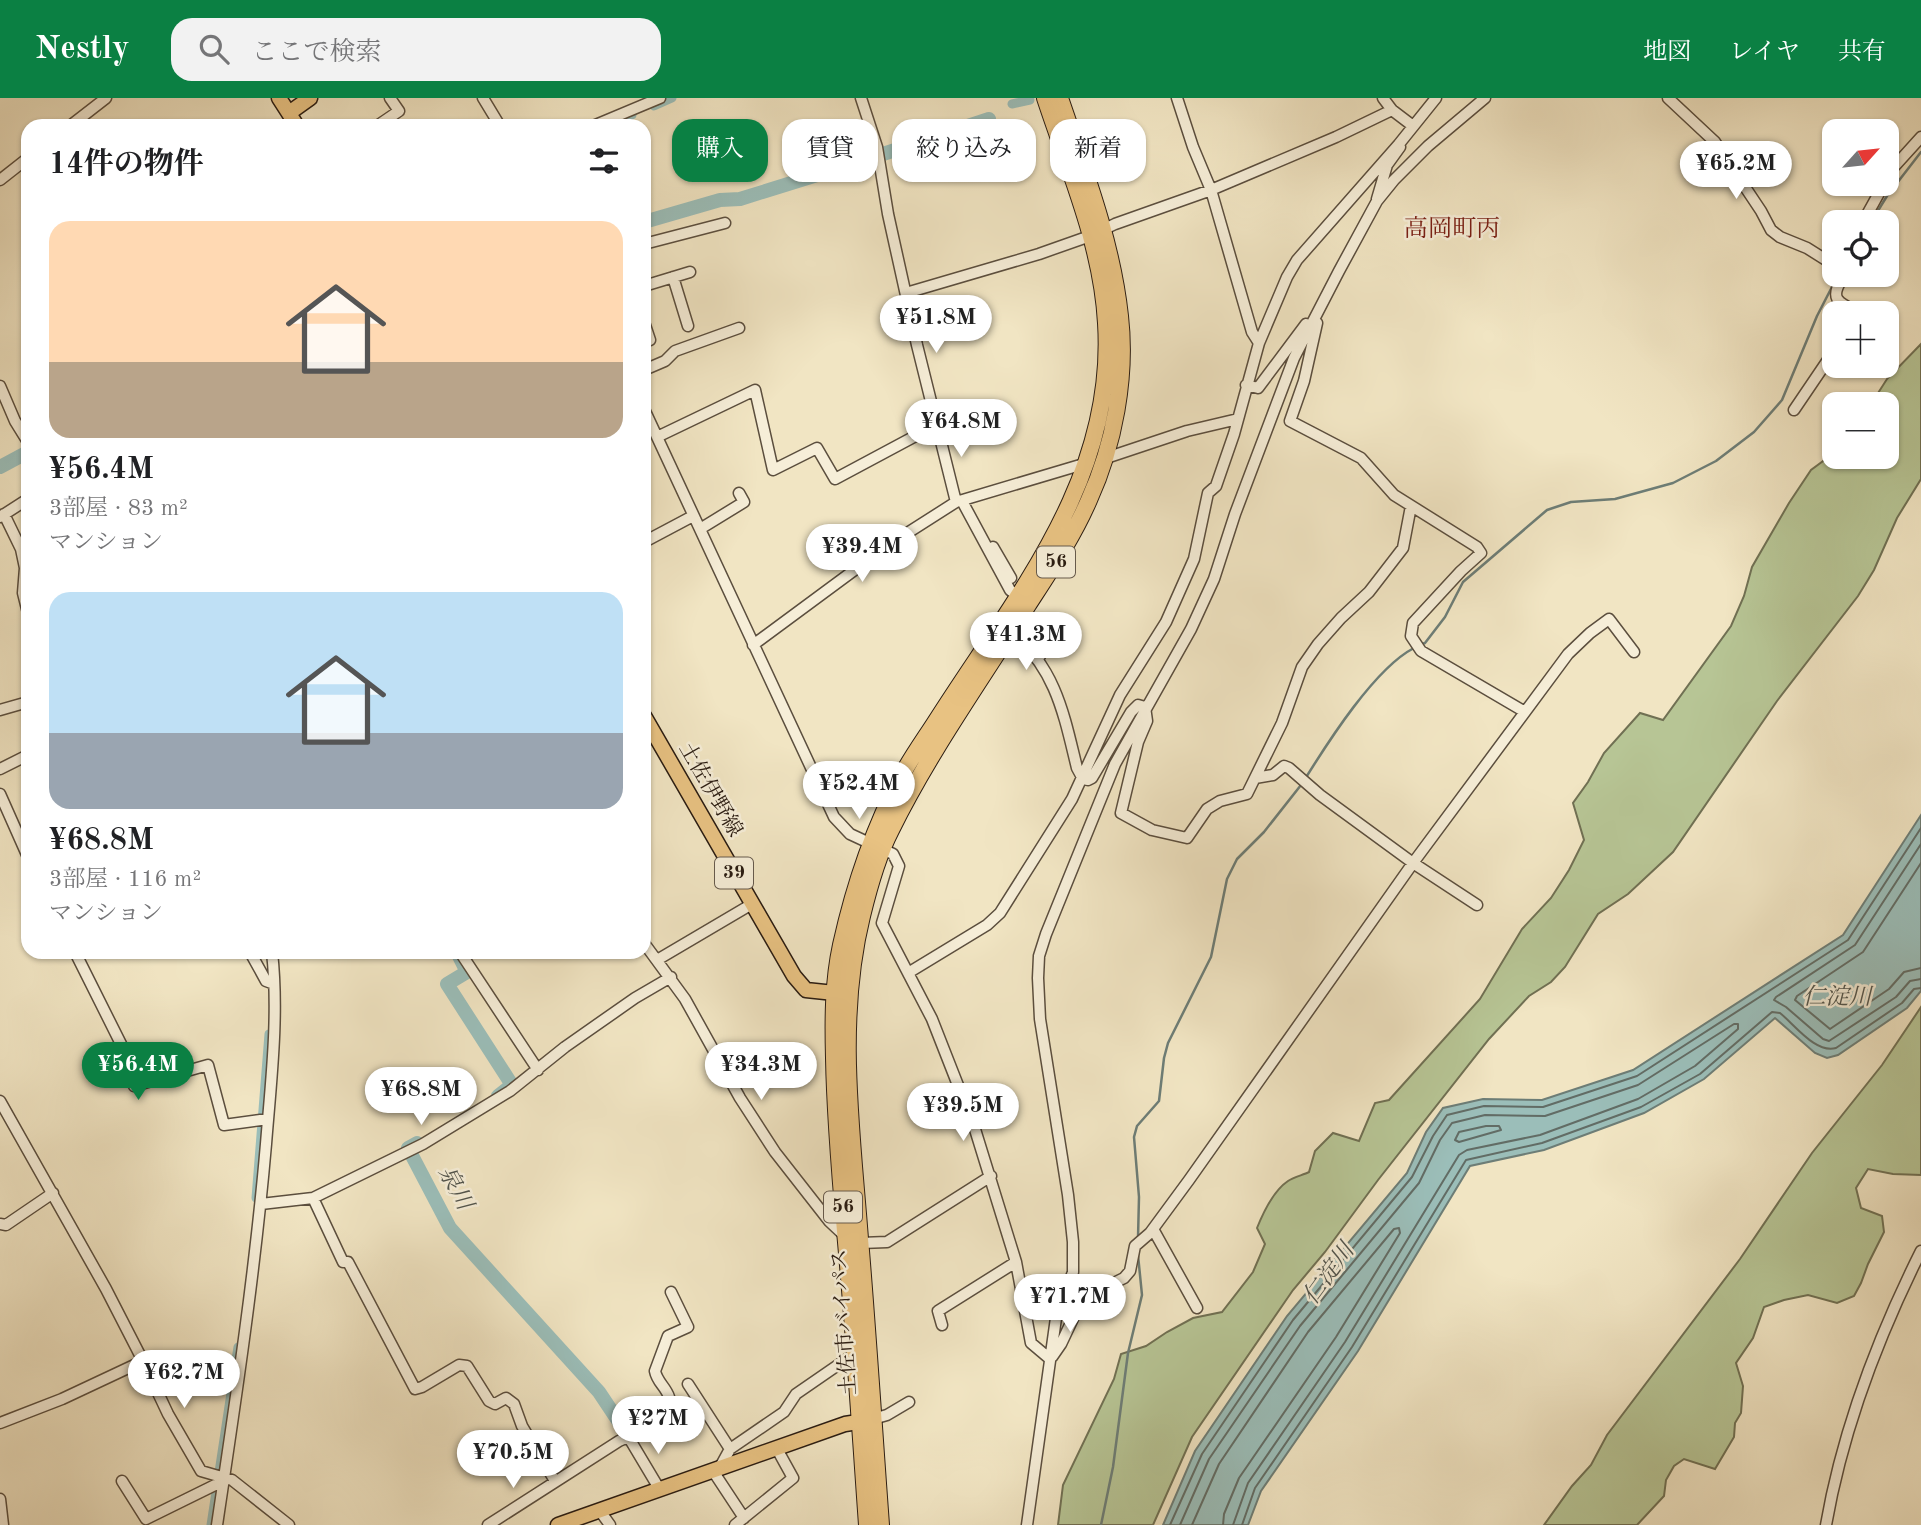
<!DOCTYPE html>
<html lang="ja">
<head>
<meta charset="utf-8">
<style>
  body { margin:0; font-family:"Old Standard TT","Noto Serif JP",serif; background:#f2f2f2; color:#202124; height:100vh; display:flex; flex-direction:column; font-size:26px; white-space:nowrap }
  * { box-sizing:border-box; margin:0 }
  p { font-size:23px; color:#757577 }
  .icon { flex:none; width:38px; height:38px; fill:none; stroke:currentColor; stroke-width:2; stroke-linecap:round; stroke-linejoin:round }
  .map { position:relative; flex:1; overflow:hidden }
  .details { position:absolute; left:21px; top:21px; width:630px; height:840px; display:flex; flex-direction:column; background:#fff; border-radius:21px; box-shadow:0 2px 5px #0004 }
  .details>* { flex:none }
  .banner { position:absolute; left:672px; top:21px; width:665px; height:63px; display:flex; gap:14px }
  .needle { width:46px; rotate:63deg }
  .fabs { position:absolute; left:1822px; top:21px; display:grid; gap:14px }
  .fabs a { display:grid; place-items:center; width:77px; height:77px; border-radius:14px; background:#fff; box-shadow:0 2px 5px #0004; font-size:35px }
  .price { position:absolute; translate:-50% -60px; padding:0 16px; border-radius:24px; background:#fff; color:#222; font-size:23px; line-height:46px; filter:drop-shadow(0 2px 4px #0008) }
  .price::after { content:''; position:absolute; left:50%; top:42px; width:21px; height:16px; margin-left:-10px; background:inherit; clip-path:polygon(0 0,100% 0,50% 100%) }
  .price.on { background:#0b8043; color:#fff }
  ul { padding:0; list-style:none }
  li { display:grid; align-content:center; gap:14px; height:371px; padding:0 28px }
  li span { display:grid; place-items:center; height:217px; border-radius:21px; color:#555 }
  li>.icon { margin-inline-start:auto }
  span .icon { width:126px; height:126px; fill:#fffc; stroke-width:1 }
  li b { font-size:30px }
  h2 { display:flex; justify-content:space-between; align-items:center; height:84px; padding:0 28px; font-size:30px }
  .chip { padding:0 24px; border-radius:21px; background:#fff; box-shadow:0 2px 5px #0004; font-size:24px; line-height:63px }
  .chip.on { background:#0b8043; color:#fff }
  header { display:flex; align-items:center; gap:42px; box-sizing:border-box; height:98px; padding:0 35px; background:#0b8043; color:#fff }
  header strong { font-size:33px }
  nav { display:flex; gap:38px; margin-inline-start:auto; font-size:24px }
  .search { width:490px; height:63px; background:#f2f2f2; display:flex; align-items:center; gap:18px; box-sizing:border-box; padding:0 24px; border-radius:21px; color:#757577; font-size:26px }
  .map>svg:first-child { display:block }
  .green { fill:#b7c595; stroke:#707053; stroke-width:2 }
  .water { fill:#9bbeb9; stroke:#6d7d76; stroke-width:2 }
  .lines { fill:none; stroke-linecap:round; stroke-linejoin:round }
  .shore { stroke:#626c65; stroke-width:2 }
  .stream { stroke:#6d7d76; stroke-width:2.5 }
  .canal { stroke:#9bbeb9; stroke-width:9 }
  .river { stroke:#9bbeb9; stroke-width:14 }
  .minor-casing { stroke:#5b4e3e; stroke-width:13 }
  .major-casing { stroke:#291b11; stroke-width:17 }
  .highway-casing { stroke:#291b11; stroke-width:18 }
  .minor { stroke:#f6eed8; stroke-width:10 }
  .major { stroke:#e8c282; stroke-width:14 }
  .highway { stroke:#e8c282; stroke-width:16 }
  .labels { text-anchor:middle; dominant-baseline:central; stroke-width:5; stroke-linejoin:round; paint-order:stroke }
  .shield { fill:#f6eed8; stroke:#665a4d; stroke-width:2 }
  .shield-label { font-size:19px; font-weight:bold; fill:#291b11 }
  .street-label { font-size:21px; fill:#291b11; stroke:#f6eed8 }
  .water-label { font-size:23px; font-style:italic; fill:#51544c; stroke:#f6eed8 }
  .quarter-label { font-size:24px; fill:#7a1f14; stroke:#f6eed8 }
</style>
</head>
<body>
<header>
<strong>Nestly</strong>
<div class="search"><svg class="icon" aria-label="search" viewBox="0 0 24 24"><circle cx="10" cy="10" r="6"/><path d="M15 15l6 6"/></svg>ここで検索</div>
<nav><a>地図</a><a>レイヤ</a><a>共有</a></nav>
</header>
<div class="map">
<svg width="1921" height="1427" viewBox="0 0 1921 1427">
  <rect width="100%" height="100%" fill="#f1e5c3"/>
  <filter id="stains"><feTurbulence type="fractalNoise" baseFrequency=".00286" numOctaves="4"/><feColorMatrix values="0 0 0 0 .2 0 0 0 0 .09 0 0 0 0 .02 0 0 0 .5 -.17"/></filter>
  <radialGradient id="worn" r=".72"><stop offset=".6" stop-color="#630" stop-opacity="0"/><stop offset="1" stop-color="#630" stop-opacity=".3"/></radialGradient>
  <path class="green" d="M1921 246V381L1897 420 1874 472 1858 498 1777 603 1673 754 1628 796 1598 816 1565 869 1551 884 1529 898 1489 941 1378 1082 1325 1154 1293 1192 1192 1339 1153 1427H1058L1063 1387 1114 1281 1121 1256 1146 1248 1167 1234 1193 1220 1222 1214 1253 1174 1265 1146 1257 1130C1263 1115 1273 1093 1288 1083 1294 1079 1303 1077 1309 1074L1315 1053 1333 1035 1359 1043 1375 1005 1389 1002 1480 901 1522 831 1551 800 1569 772 1584 742 1573 705 1588 684 1604 655 1640 615 1663 622 1731 528 1744 498 1752 469 1789 405 1811 372 1834 355V359H1886V306H1871L1887 281Z
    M1921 909V1077L1893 1076 1868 1071 1856 1090 1861 1110 1882 1118 1884 1134 1868 1166 1861 1185 1854 1198 1837 1205 1808 1197 1784 1202 1764 1209 1753 1240 1736 1265 1743 1288 1741 1315 1735 1325 1734 1339 1715 1371 1684 1361 1674 1368 1666 1382 1664 1398 1637 1427H1544L1572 1388 1591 1367 1607 1337 1740 1161 1812 1055 1882 967Z"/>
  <path class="water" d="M1921 717V893L1907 910 1838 957 1827 960 1815 955 1775 920 1704 981 1644 1015 1544 1052 1470 1068 1358 1253 1261 1393 1248 1427H1163L1195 1353 1287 1218 1407 1075 1426 1034 1443 1010 1483 1001 1542 1002 1633 972 1843 837Z"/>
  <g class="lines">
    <path class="shore" d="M1921 746 1855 847 1776 899 1774 902 1786 909 1823 941 1829 943 1896 899 1910 883 1921 881
      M1921 765 1863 854 1797 898 1795 902 1830 931 1889 891 1904 874 1921 870
      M1486 1028H1499L1501 1032 1459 1044 1455 1042 1459 1034Z
      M1170 1427 1202 1356 1293 1222 1412 1079 1433 1038 1447 1017 1484 1008 1543 1009 1637 978 1848 842 1921 730
      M1180 1427 1209 1361 1300 1228 1419 1085 1440 1042 1452 1025 1485 1017 1545 1018 1638 987 1734 926H1738V931L1695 968 1638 1001 1540 1037 1467 1052 1459 1057 1345 1244 1248 1385 1233 1427
      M1192 1427 1219 1366 1308 1234 1394 1131 1399 1130 1400 1135 1336 1239 1239 1380 1224 1416 1223 1427
      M1242 1427 1255 1390 1352 1249 1466 1062 1542 1045 1641 1009 1700 976 1772 914 1780 915C1795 927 1816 956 1836 950L1902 905 1914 891 1921 890"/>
    <path class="stream" d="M1871 124 1887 98 1921 54
      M1419 547 1425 545 1445 519 1463 484 1547 412 1571 404 1615 401 1673 385 1716 363 1754 334 1782 302 1817 218 1834 185
      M1305 681C1328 644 1375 570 1414 550
      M1138 1140 1139 1099 1134 1039 1137 1028 1159 1003 1164 960 1168 945 1211 859 1227 781 1237 761 1264 734 1301 687
      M1101 1427 1113 1369 1128 1255 1142 1197 1138 1157"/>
    <path class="canal" d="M1012 6 1030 2
      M654 8 672 0
      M607 28 632 17
      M256 1100 269 936
      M211 1427 238 1249"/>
    <path class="river" d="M883 56 989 21
      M644 124 720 102 740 101 875 59
      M0 369 28 354
      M459 858 467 874 447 886 512 987 498 998
      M417 1045 408 1050 450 1130 599 1294 627 1336"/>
    <g class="minor-casing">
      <path id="minor" d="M483 0 500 28
        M861 0 877 49 888 116 917 247 956 404
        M1177 0 1193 49 1211 92 1252 234 1259 245
        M1383 0 1392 12
        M1668 0 1715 44 1761 113 1771 132 1780 139 1807 150 1834 167
        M70 28 106 0
        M377 28 399 13 390 0
        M593 28 660 0
        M0 82 28 60
        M1886 82 1893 70 1921 39
        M1377 101 1387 67 1400 49 1399 46 1436 0
        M1863 124 1884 86
        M644 146 725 125
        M1841 177 1842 181C1830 200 1837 204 1855 213L1854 215
        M673 179 688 228
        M644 188 690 174
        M906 195 1039 156 1090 138 1115 126 1211 92 1336 39 1392 12 1413 28
        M644 224 650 242
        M1317 225 1304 283 1290 323 1361 360 1394 397 1477 449 1481 455 1461 473 1413 525 1411 538 1421 553 1525 614
        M644 272 665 263 675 253 739 230
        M1246 287 1258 290 1306 226
        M0 288 15 323 28 344
        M644 311 834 719 850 736 893 756 899 768 882 825 932 921 974 1028 1016 1164 1031 1245 1050 1261
        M1794 312 1834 253
        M657 339 755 292 773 372 817 350 835 381 936 327
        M1103 361 1187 333 1238 321
        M962 403 1010 492 1017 498
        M4 416 21 451 25 470 23 495 28 515
        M0 419 28 401
        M700 431 744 404 739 395
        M644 444 693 418
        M993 449 1011 480
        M1011 534C1056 570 1064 617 1077 670L1083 681 1088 682 1092 680 1131 614 1138 607 1145 609 1147 623 1138 644 1121 715 1152 732 1187 740 1207 711 1220 703 1247 696 1282 625 1302 569 1318 546 1341 520 1369 494 1403 450 1411 408
        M1028 535 1040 558
        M753 547 887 448 956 404 1087 365
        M0 612 28 604
        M0 671 28 657
        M1255 680 1273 677 1284 668 1289 670 1320 697 1413 765 1477 807
        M0 696 28 759
        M644 845 685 901 740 1000 775 1054 829 1123 845 1138 861 1145 887 1144 991 1078
        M75 854 122 948 134 988 208 967 224 1027 268 1021
        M250 854 266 883 274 886
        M460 854 538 972
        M657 862 752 806
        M908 875 987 827 1000 815 1072 701 1120 597 1166 524 1194 461 1208 395 1216 388 1234 336 1259 245 1287 179 1297 162 1399 46
        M0 1003 106 1191 143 1263 168 1316 201 1373 232 1382 289 1427
        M313 1100 343 1164H348L415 1291 422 1289 459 1267 467 1268 489 1303 495 1306 506 1300 514 1306 522 1328 555 1383
        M261 1106 313 1100 423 1046 510 993 565 949 635 900 671 879
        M0 1126 6 1127 53 1095
        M1153 1131 1197 1210
        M942 1227 938 1213 1016 1164
        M1052 1259 1061 1246 1078 1210 1088 1198 1124 1180 1130 1173 1135 1148 1150 1135 1189 1082 1413 765 1568 556 1590 535 1609 521 1634 554
        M688 1286 730 1351
        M873 1321 887 1317 909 1304
        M0 1325 62 1301 143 1263
        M629 1340 660 1392
        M719 1371 730 1351 784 1314 796 1296 854 1256
        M713 1373 744 1420
        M122 1383 146 1421 215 1387 223 1386
        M0 1401 3 1427
        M600 1413 610 1427
        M217 1427C236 1300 255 1174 266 1046 271 983 279 917 272 854
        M488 1427 619 1343C632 1338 672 1315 669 1299 666 1289 657 1284 655 1273L668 1238 688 1229 671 1194
        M735 1427 793 1380 777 1351
        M1027 1427 1056 1220 1073 1174V1144L1068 1097 1040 921 1038 880 1039 858 1046 836 1115 666 1191 531 1214 481 1235 416 1294 260 1339 173 1377 103 1394 82 1428 48 1485 0
        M1826 1427C1843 1330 1877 1241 1921 1153"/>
    </g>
    <g class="major-casing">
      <path id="major" d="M279 0 297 28
        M289 15 310 0
        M644 618 794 878 806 892 844 896
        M558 1427 845 1326 871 1322"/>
    </g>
    <g class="highway-casing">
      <path id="highway" d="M867 1427C860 1329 854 1231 845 1133 840 1076 835 1018 834 960 833 922 833 884 841 847 854 788 873 731 902 677 912 658 926 639 938 620 1017 496 1116 381 1106 225 1102 148 1069 73 1045 0
        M881 1427C874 1332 868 1236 860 1141 852 1034 836 923 862 818 869 789 877 759 891 732 930 653 982 581 1028 507 1050 473 1073 439 1089 402 1114 347 1127 279 1120 218 1112 143 1084 71 1060 0"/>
    </g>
    <use href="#minor" class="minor"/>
    <use href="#major" class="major"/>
    <use href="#highway" class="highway"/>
  </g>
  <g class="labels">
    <g class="shield">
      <rect x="1037" y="448.5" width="38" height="31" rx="5"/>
      <rect x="715" y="759.5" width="38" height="31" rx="5"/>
      <rect x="824" y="1093.5" width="38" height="31" rx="5"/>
    </g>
    <g class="shield-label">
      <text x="1056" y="464">56</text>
      <text x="734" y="775">39</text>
      <text x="843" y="1109">56</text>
    </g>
    <g class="street-label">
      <text transform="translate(710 692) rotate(60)">土佐伊野線</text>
      <text transform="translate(845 1224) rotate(-94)">土佐市バイパス</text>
    </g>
    <g class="water-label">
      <text x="1837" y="899">仁淀川</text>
      <text transform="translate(455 1090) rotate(61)">泉川</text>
      <text transform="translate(1329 1176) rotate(-54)">仁淀川</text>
    </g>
    <g class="quarter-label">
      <text x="1452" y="132">高岡町丙</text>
    </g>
  </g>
  <rect width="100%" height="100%" filter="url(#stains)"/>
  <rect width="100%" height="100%" fill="url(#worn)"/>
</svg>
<div class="fabs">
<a><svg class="needle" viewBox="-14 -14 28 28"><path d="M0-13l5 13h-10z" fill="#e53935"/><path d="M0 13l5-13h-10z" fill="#757577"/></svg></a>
<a><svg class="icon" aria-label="locate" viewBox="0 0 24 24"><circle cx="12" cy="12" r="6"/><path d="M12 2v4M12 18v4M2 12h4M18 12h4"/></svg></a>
<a>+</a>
<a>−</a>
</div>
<b class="price" style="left:1736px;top:103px">¥65.2M</b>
<b class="price" style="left:936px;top:257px">¥51.8M</b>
<b class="price" style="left:961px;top:361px">¥64.8M</b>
<b class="price" style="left:862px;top:486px">¥39.4M</b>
<b class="price" style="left:1026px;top:574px">¥41.3M</b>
<b class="price" style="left:859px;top:723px">¥52.4M</b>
<b class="price on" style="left:138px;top:1004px">¥56.4M</b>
<b class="price" style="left:761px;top:1004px">¥34.3M</b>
<b class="price" style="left:421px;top:1029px">¥68.8M</b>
<b class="price" style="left:963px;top:1045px">¥39.5M</b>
<b class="price" style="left:1070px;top:1236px">¥71.7M</b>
<b class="price" style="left:184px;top:1312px">¥62.7M</b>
<b class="price" style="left:658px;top:1358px">¥27M</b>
<b class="price" style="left:513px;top:1392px">¥70.5M</b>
<div class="banner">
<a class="chip on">購入</a>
<a class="chip">賃貸</a>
<a class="chip">絞り込み</a>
<a class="chip">新着</a>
</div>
<section class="details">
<h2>14件の物件<svg class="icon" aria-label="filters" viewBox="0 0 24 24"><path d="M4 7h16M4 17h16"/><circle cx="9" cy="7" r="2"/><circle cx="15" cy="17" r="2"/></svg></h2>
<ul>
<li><span style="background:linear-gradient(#ffd9b3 65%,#b9a48a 0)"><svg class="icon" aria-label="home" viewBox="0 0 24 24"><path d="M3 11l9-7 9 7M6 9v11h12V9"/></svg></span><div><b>¥56.4M</b><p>3部屋 · 83 m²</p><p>マンション</p></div></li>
<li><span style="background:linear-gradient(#bfe0f5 65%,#9aa5b1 0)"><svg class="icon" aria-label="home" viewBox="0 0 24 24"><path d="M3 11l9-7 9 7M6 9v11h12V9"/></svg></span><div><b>¥68.8M</b><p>3部屋 · 116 m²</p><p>マンション</p></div></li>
</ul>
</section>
</div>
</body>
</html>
